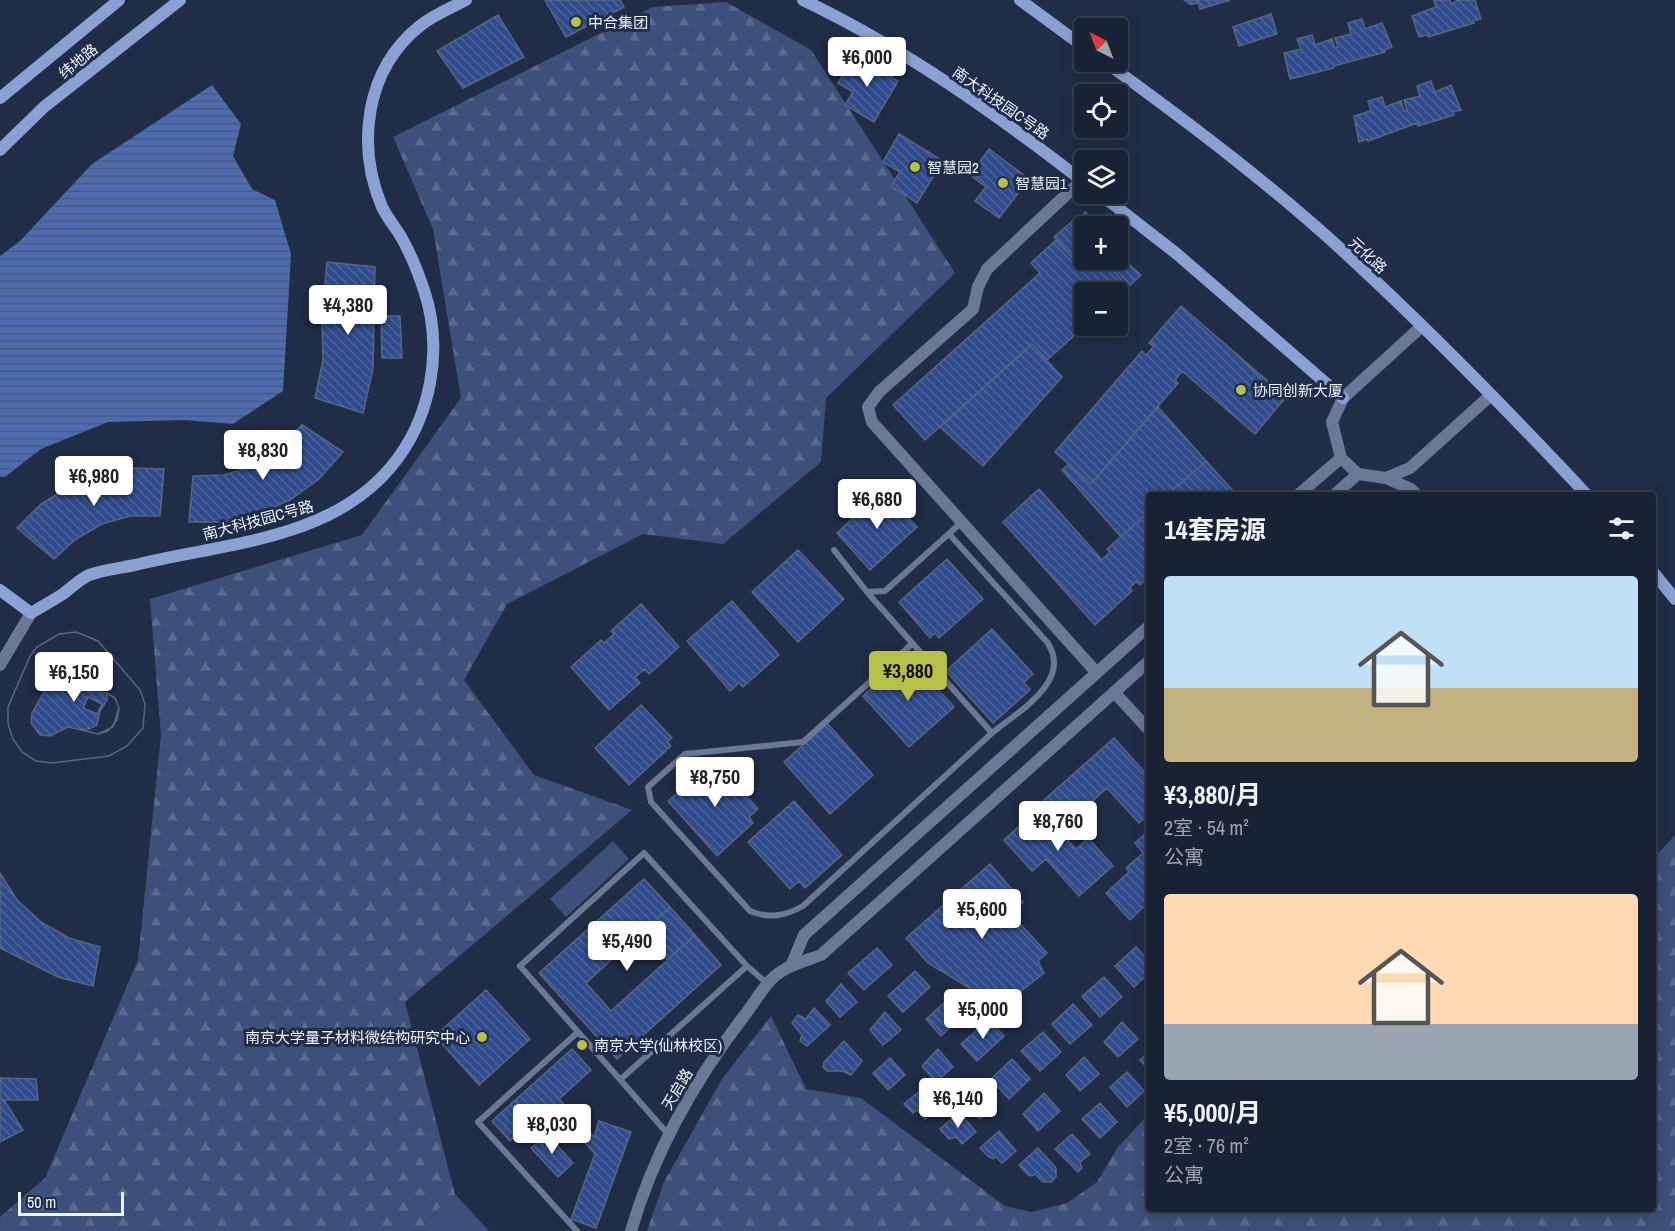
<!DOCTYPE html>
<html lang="zh">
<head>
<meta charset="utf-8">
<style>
  body { margin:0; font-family:"Archivo Narrow","Noto Sans SC",sans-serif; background:#252f40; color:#f1f3f6; height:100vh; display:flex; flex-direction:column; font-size:22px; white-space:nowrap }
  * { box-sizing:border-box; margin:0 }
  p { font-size:20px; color:#9fa4ac }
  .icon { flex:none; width:33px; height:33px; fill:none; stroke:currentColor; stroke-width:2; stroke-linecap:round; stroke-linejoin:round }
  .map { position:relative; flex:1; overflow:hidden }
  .panel { position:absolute; left:1146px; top:492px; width:510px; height:720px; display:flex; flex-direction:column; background:#182234; border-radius:6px; box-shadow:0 3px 15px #0003,0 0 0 2px #363f4f }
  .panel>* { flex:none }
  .needle { width:39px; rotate:318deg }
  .buttons { position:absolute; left:1074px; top:18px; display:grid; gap:12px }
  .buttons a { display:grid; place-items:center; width:54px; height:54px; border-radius:6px; background:#182234; box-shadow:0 3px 15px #0003,0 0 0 2px #363f4f; font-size:30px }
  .scale { position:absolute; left:18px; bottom:15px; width:106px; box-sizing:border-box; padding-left:6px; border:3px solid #edf3fd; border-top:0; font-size:16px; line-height:21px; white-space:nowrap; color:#edf3fd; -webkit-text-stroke:4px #202d46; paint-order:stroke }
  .price { position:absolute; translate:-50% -51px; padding:0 14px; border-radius:6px; background:#fff; color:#222; font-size:20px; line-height:39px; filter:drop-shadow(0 2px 3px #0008) }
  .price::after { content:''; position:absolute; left:50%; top:36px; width:18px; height:14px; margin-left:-9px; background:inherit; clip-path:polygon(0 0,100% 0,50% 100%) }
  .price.current { background:#b6c148; color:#111 }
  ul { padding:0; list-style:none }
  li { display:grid; align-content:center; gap:12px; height:318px; padding:0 18px }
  li span { display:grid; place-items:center; height:186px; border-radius:6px; color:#555 }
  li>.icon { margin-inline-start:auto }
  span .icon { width:108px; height:108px; fill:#fffc; stroke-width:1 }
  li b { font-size:26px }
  h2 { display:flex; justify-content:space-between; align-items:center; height:72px; padding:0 18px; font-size:26px }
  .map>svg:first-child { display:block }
  .grass { fill:#3d5079 }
  .forest { fill:url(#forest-firs) }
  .water { fill:url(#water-rules) }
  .building { fill:url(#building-back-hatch); stroke:#576582; stroke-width:1.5; fill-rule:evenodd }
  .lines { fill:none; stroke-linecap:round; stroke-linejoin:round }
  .lane { stroke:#697895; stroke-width:6 }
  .street { stroke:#697895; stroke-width:12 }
  .secondary { stroke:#8aa1d1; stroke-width:12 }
  .poi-dot { fill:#b6c148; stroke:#202d46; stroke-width:2 }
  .labels { text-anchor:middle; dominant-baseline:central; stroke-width:6; stroke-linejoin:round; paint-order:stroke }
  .poi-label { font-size:15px; fill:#edf3fd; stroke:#202d46; text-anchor:start }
  .street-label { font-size:15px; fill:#edf3fd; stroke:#202d46 }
</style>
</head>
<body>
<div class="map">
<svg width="1675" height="1231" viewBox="0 0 1675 1231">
  <defs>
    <pattern id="forest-firs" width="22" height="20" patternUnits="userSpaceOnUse" patternTransform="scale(1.5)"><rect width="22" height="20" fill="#3d5079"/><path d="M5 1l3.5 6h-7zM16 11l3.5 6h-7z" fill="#596a8d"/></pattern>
    <pattern id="water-rules" width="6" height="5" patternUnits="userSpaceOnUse" patternTransform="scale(1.5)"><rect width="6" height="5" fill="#4d6caf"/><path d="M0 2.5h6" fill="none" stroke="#4a5979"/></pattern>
    <pattern id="building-back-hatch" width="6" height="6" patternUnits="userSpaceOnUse" patternTransform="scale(1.5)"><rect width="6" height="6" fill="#2f4b8b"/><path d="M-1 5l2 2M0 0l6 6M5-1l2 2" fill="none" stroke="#4d659c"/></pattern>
  </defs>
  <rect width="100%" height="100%" fill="#202d46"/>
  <path class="grass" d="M613 841 629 859 566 917 550 899Z
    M455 1194 489 1231H430L423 1224Z"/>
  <path class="forest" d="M726 2 811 50 955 273 826 398 821 462 723 544 643 534 507 604 464 680 534 775 632 810 405 1002 455 1194 424 1223 430 1231H0V1217L45 1178 138 960 161 735 150 599 362 535 461 398 433 229 393 137 653 7Z
    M1675 835V1231H647L664 1182 722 1079 771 1016 806 1089 861 1098 1005 1206 1032 1212 1067 1203 1097 1182 1118 1147 1149 1114V1209H1653V859Z"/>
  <path class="water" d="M212 85 241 124 233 156 252 189 275 200 291 254 283 391 233 424 184 420 108 422 41 449 5 477H0V256L20 241 92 164Z"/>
  <path class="building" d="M545 0H620L624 7 566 37Z
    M1184 0H1197L1198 2 1191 5Z
    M1197 0H1230L1200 9Z
    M1434 0H1450L1451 4 1458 0H1475L1481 19 1473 21 1474 23 1428 37 1427 35 1419 37 1412 16 1436 7Z
    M1271 14 1277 34 1239 46 1233 27Z
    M498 15 524 57 463 88 437 51Z
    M1362 19 1365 29 1382 23 1392 47 1384 50 1385 52 1334 66V68L1290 79 1284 53 1301 49 1297 39 1312 35 1315 45 1332 39 1335 48 1338 47 1335 38 1351 34 1348 23Z
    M855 55 898 81 874 122 845 105 853 92 838 83Z
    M1431 81 1435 92 1451 85 1461 110 1453 112 1454 115 1418 126 1417 123 1368 141 1367 139 1359 142 1354 116 1371 111 1368 101 1382 97 1385 107 1401 101 1404 111 1407 110 1404 100 1420 96 1417 86Z
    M899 134 943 161 917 203 891 186 900 172 883 162Z
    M989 149 1029 179 999 218 975 201 986 187 970 175Z
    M1085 212 1102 226H1086L1078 220Z
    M1076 218 1086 226 1084 260H1087L1080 266 1054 237Z
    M1056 240 1080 266 1087 260H1103L1128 287 1118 297V292H1084L1085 326 1047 360 1032 344 925 440 893 405 1040 273 1031 263Z
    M1118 254 1141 275 1128 287 1103 260H1118Z
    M327 262 375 267 373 369 363 413 315 398 323 360 322 316Z
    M1181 306 1286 397 1255 434 1182 371 1175 380 1178 383 1091 484 1055 452 1142 351 1146 355 1154 346 1149 343Z
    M381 316H400L402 358H382Z
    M1032 344 1062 377 983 466 940 427Z
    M1158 407 1206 461 1167 495H1149V512L1121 537 1062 470 1069 464 1091 484Z
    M302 425 343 452 319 479 290 500 258 514 224 522H189L193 476 224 475 253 466 285 444Z
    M1206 461 1237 495H1167Z
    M132 468 164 469 160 516H130L102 524 76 539 54 559 17 528 41 504 70 486 100 474Z
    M1039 489 1102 560 1110 552 1107 549 1149 512V577L1140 585 1136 581 1130 588 1132 591 1095 625 1003 522Z
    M883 490 917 527 870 570 837 533Z
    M798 550 844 599 798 642 752 592Z
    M947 559 983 599 939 638 935 633 930 638 899 602Z
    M732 601 779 655 743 687 739 683 730 691 687 641Z
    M641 604 679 647 649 674 645 669 635 677 640 683 609 710 571 667 601 640 604 643 614 634 611 631Z
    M992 629 1033 674 1024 682 1030 690 993 723 946 671Z
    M76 632 98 641 140 690 145 704 143 728 127 746 109 756 52 763 36 761 22 752 13 739 8 724V707L30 656 37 647 59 634ZM70 658 76 659 78 663 76 675 82 687 93 692 107 693 115 698 119 708 117 720 108 731 98 734 68 727 50 736 40 735 31 723 32 713 44 692 52 666 60 660Z
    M76 632 98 641 140 690 145 704 143 728 127 746 109 756 52 763 36 761 22 752 13 739 8 724V707L30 656 37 647 59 634Z
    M907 656 954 707 909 747 863 696Z
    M107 693 115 698 119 708 113 727 98 734 79 729H89L97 725 100 711 107 700Z
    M88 697 102 704 97 714 83 708Z
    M641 705 672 738 667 742 671 746 629 785 595 748Z
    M827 723 873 775 830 814 784 762Z
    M1114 738 1149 777V815L1139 823 1107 788 1066 825 1044 800Z
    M714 760 758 809 749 817 753 823 717 856 668 801Z
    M794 801 842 855 805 888 799 881 790 889 748 842Z
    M1039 808 1048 817 1045 820 1050 826 1053 823 1076 849 1088 838 1113 866 1079 896 1046 859 1032 871 1004 840Z
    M1149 830 1147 881 1149 902 1130 920 1106 893 1129 872 1126 868 1143 853 1135 843Z
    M990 864 1023 902 1012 915 1047 953 1038 961 1044 973 1001 1007 928 963 906 938Z
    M0 873 17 900 41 922 69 938 100 947 93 986 58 977 0 948Z
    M644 879 670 907 586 983 611 1011 695 935 721 965 617 1059 539 973Z
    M670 907 695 935 667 960 642 932Z
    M1136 947 1149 961V973L1134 987 1115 966Z
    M877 948 892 965 864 990 848 973Z
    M915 971 930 987 903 1012 888 996Z
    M1104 977 1122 997 1100 1017 1082 996Z
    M841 984 857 1002 840 1017 826 1001Z
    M486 990 530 1039 479 1085 435 1036Z
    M954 994 968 1011 941 1036 926 1019Z
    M1073 1004 1092 1025 1070 1044 1052 1024Z
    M814 1008 830 1025 807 1046 800 1041 802 1035 792 1023 798 1015 806 1019Z
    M885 1012 901 1030 883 1045 870 1030Z
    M989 1020 1004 1036 977 1061 961 1044Z
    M1122 1022 1138 1039 1118 1057 1104 1042Z
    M1043 1032 1061 1052 1040 1071 1021 1051Z
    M844 1041 862 1061 851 1075 843 1071H827L823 1067 824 1062Z
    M572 1049 591 1070 559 1099 594 1137 599 1121 631 1132 596 1228 571 1219 595 1154 550 1104 510 1141 492 1121Z
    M938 1049 953 1067 936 1082 922 1066Z
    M1149 1052V1070L1140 1060Z
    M1084 1057 1099 1074 1080 1091 1066 1075Z
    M890 1058 905 1075 888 1090 873 1073Z
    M1012 1059 1030 1079 1009 1099 991 1079Z
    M1127 1072 1144 1091 1127 1107 1110 1087Z
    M0 1078 36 1079 38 1100H4L23 1130 0 1142Z
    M982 1086 997 1103 980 1119 965 1102Z
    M923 1088 940 1106 925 1119 917 1110 913 1113 904 1104Z
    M1044 1093 1060 1111 1038 1131 1023 1114Z
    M1100 1103 1117 1122 1100 1138 1082 1119Z
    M959 1112 976 1132 962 1144 956 1137 949 1139 940 1129Z
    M999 1131 1016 1151 1002 1163 996 1157 993 1159 989 1157 980 1148Z
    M547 1134 573 1163 558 1177 531 1148Z
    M1072 1134 1090 1154 1080 1162 1082 1168 1078 1172 1055 1149Z
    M1038 1148 1056 1168V1177L1051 1182H1043L1035 1174 1032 1176 1028 1175 1019 1165Z"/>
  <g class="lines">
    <path class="lane" d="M834 550 867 592 885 591 962 522
      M867 592 992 733C1017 712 1074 681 1047 642L949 534
      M912 644 803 742 685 754 648 787 651 802 750 911C769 919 785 916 803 906L992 733
      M621 1079 747 966
      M668 1134 520 966 644 853 747 966 769 985
      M577 1231 478 1122 578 1032"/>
    <path class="street" d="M1082 180 987 269 978 287 973 309 879 392 868 407 872 422 1096 672
      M1421 327 1343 398 1332 422 1341 458 1358 474 1386 478 1410 468 1491 395
      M1386 478 1411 489 1417 495
      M1298 495 1341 458
      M1334 495 1358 474
      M0 665 31 613
      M1114 692 1149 730
      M791 966 804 935 1149 626
      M631 1231C654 1152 694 1081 744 1016 754 1004 763 986 775 976 788 965 805 961 821 955L1149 661"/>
    <path class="secondary" d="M803 0C904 48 996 114 1084 182
      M1020 0 1084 47
      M1105 62C1192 125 1278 190 1356 263 1436 337 1513 416 1587 495
      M0 98 119 0
      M0 150 44 107 180 0
      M1100 194 1177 254 1343 398
      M1653 572 1675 599
      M0 590 31 613C41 607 52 601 63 594 71 588 80 579 89 575 103 570 120 568 135 565 223 543 329 541 391 467 431 419 444 350 424 290 418 272 410 252 400 235 394 226 387 217 382 207 356 145 365 69 421 25 434 15 451 8 466 0"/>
  </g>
  <g class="poi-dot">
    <circle cx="576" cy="22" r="6"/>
    <circle cx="915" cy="167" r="6"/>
    <circle cx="1003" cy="183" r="6"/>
    <circle cx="1241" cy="390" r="6"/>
    <circle cx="482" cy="1037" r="6"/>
    <circle cx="582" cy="1045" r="6"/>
  </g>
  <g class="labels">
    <g class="poi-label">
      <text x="588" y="22">中合集团</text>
      <text x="927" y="167">智慧园2</text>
      <text x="1015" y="183">智慧园1</text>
      <text x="1253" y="390">协同创新大厦</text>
      <text x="470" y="1037" text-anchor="end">南京大学量子材料微结构研究中心</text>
      <text x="594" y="1045">南京大学(仙林校区)</text>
    </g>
    <g class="street-label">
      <text transform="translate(78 61) rotate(-39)">纬地路</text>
      <text transform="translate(1001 103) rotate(35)">南大科技园C号路</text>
      <text transform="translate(1368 255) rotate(43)">元化路</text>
      <text transform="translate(258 520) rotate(-15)">南大科技园C号路</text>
      <text transform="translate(677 1089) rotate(-59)">天启路</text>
    </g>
  </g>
</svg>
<div class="buttons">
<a><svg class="needle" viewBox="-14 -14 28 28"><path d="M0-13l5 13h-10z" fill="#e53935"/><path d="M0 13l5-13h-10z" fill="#9fa4ac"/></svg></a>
<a><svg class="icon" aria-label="locate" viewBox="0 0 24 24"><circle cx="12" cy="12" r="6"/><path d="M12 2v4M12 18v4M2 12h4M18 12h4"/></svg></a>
<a><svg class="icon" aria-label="layers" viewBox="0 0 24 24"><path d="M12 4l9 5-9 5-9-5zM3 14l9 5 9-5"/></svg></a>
<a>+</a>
<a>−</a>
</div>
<div class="scale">50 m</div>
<b class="price" style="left:867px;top:88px">¥6,000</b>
<b class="price" style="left:348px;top:336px">¥4,380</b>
<b class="price" style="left:263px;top:481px">¥8,830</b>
<b class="price" style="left:94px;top:507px">¥6,980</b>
<b class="price" style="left:877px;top:530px">¥6,680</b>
<b class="price current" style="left:908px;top:702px">¥3,880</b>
<b class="price" style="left:74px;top:703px">¥6,150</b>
<b class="price" style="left:715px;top:808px">¥8,750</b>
<b class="price" style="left:1058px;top:852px">¥8,760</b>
<b class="price" style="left:982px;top:940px">¥5,600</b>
<b class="price" style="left:627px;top:972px">¥5,490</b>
<b class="price" style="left:983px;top:1040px">¥5,000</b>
<b class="price" style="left:958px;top:1129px">¥6,140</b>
<b class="price" style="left:552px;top:1155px">¥8,030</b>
<section class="panel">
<h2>14套房源<svg class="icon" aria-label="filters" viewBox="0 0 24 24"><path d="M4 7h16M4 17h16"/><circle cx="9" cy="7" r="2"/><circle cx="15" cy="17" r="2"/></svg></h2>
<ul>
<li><span style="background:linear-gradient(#bfe0f5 60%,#c2b280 0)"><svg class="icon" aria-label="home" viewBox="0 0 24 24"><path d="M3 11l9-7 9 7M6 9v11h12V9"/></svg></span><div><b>¥3,880/月</b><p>2室 · 54 m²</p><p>公寓</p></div></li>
<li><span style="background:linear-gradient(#ffd9b3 70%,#9aa5b1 0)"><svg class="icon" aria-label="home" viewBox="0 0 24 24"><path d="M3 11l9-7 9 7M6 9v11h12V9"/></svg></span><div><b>¥5,000/月</b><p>2室 · 76 m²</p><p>公寓</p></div></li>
</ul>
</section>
</div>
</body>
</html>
